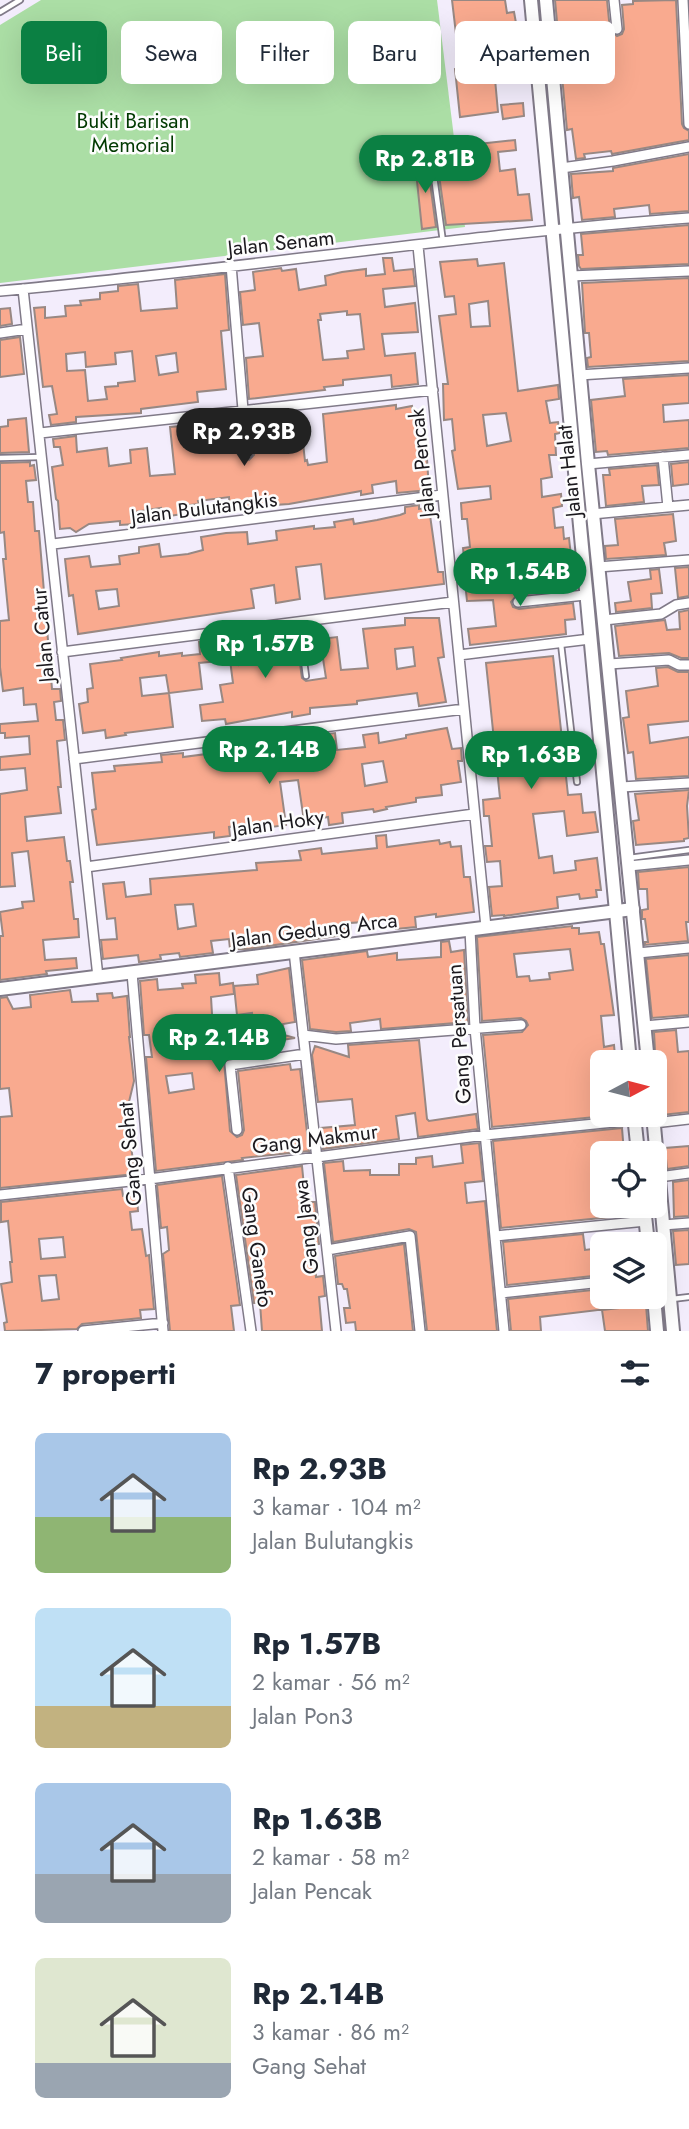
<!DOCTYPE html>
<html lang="id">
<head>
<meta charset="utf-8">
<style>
  body { margin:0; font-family:Jost,sans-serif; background:#f2f2f3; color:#1f2937; height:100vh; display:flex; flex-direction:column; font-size:26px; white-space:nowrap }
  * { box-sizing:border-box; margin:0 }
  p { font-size:23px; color:#747a83 }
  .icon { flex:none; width:38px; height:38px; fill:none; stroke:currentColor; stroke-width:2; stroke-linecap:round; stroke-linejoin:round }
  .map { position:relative; height:1331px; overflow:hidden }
  .drawer { display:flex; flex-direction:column; background:#fff; flex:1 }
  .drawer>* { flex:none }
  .banner { position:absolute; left:21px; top:21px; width:648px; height:63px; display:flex; gap:14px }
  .needle { width:46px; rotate:83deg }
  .controls { position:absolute; left:590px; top:1050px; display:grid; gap:14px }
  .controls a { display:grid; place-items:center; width:77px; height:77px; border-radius:10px; background:#fff; box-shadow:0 7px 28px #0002; font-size:35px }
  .price { position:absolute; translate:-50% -60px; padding:0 16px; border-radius:24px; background:#0b8043; color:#fff; font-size:23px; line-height:46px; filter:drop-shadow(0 2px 4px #0008) }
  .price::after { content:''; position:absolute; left:50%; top:42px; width:21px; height:16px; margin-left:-10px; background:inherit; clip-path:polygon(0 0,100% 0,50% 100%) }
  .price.current { background:#222; color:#fff }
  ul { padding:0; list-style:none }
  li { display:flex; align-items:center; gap:21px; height:175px; padding:0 35px }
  li span { display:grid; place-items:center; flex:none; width:196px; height:140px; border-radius:10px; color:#555 }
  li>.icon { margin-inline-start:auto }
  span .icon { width:84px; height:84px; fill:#fffc; stroke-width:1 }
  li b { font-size:30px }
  h2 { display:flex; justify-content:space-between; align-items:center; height:84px; padding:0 35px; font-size:30px }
  .chip { padding:0 24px; border-radius:10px; background:#fff; box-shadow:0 7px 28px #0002; font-size:24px; line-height:63px }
  .chip.current { background:#0b8043; color:#fff }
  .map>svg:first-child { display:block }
  .green { fill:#abdea5 }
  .building { fill:#f9aa8f; stroke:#988883; stroke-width:2; fill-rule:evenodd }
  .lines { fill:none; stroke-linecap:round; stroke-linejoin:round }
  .service-casing { stroke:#807a88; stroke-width:8 }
  .minor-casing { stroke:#807a88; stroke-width:12 }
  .tertiary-casing { stroke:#807a88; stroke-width:16 }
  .secondary-casing { stroke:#807a88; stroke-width:16 }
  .service { stroke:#fff; stroke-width:4.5 }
  .minor { stroke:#fff; stroke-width:9 }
  .tertiary { stroke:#fff; stroke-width:12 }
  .secondary { stroke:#fff; stroke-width:12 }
  .labels { text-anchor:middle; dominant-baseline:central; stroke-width:5; stroke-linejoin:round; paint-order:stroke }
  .park-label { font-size:21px; fill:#003900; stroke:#fdfdfd }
  .street-label { font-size:21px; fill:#1b191e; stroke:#fdfdfd }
</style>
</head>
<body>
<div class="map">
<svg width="689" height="1331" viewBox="0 0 689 1331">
  <rect width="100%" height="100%" fill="#f3edfc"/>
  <path class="green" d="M41 0H437L465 227 0 283V25Z"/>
  <path class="building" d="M452 0H505L507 13 514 12 522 56 515 57 516 66 494 68 498 112 460 117 455 69 460 68Z
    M555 0H607L610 30 617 36 622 34 624 29 622 5 633 4V1L676 0 682 124 684 128 689 131V140L612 154 611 151 584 154 585 158 576 159 572 129 567 130Z
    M523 103 524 116 503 119 501 105Z
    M515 140 516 150 498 152 500 171 515 169 518 195 529 194 532 220 446 225 437 161 461 158 460 146Z
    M689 154V211L650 214 649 205 614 209 615 217 582 220 579 197 573 198 571 174 613 171V168Z
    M427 160 436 227 422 229 415 162Z
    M689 225V264L581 269 579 266 578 255H583L581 234Z
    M383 258H392L394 271 413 269 415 286 383 289 385 307 415 303 418 332 382 334 385 356 415 353 418 384 392 387 391 375 343 380V385L324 387 325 390 249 399 246 358 263 356 259 323 243 325 240 292 255 290 253 272 281 268 282 271 296 269 299 290 326 285 325 276 342 272 366 269V276L385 274ZM347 311V315L360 314 364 349 347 351 348 358 323 360 318 320H321L320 314Z
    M477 259 478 266 504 263 518 391 558 385 559 399 546 401 550 423 558 422 560 433 555 434 556 455H549L552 477 541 479 542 497 561 494 562 506 553 508 555 528 563 527 564 539 569 538 571 556 465 567 463 548 470 547 467 519H462L461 503 491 499 490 486 458 489 452 451 455 450 452 419 444 420 443 384H448L439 316 456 314 454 296 445 297 440 262ZM488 301 490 326 471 327 469 304ZM506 413 511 441 487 446 483 415Z
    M225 274 229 330 221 331 226 389 197 392 198 402 141 409V413L76 417V422L51 425 49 415 57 414 52 386 43 387 34 308 45 307V318L66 316 65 306 81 305 80 301 100 299V293L118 291V286L138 284 141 311 177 308 175 280ZM132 351 135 381 118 383V386L105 387 107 399 88 401 85 370 67 371 66 354 85 352 86 367 116 364 115 353ZM176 353 178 372 159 375 156 356Z
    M689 278V361L588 367 587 358 591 357 589 333H585L582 283Z
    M10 308 12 324 0 326V309Z
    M20 337 24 374 0 377V340Z
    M689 375V403L663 405 664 422 689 420V448L608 455 607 451 596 452 591 400 625 396 623 379Z
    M396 405V409L412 406 418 443H421L424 460 427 459 429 490 397 493 396 481 372 485 373 493 361 495V491L289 504 230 508 229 497 198 501 199 504 182 506 183 514 162 517 161 508 134 512 135 524 120 525V521L89 524 76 532 70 528 60 529 58 501 56 499 52 467 63 465 60 447H54L53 439 76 436 77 452 107 448 109 466 131 463 130 450 147 448 150 476 175 474 170 427 191 425 193 438 221 434 220 424 237 422 238 428H240L244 456 249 460 254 455 250 426 283 422V418L300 416 305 461 307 460 308 465 327 462 323 414Z
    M26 418 29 452 0 453V427L8 426V420Z
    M30 462V466L34 465 36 480 26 481 28 502H33L35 531H39L52 689H60L61 701 54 702 56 720H63L65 740 57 741 61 787H58L61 813 25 817 27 841 64 837 67 861H70L73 882H70L74 919H78L79 937 43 940 45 960 76 958 77 968 46 971 47 974 0 980V936H3L0 912 23 908 22 902 34 901 28 851 12 853 15 886 0 887V794L27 790 25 768 0 770V757L30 754 29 736 5 738V733H0V724L38 721 36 704 24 705 23 688 3 691 0 667V621L9 620 3 559H6L4 532 0 533V463Z
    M689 462V484L673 486 671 464Z
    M657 465 659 485 642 486 644 502 606 506 603 475H610L609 469Z
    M419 505V509L429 508 438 572H443L444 584 325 599 321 564 296 567 300 599 276 603 274 585 251 589 254 608 78 634 73 595 69 596 65 559 89 556 91 567 120 564 119 556 139 553V547L159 544 161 557 188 554 203 550 201 537 226 533 247 532 248 544 277 540 276 531 314 526V529L335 527 334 522 353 519 354 524 377 520 400 515 405 513V507ZM117 589 119 606 99 609 96 591Z
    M673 514 676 541 664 543 666 555 606 559 605 546 618 545 615 519Z
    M689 567V596L678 598 675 568Z
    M659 569 662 593 651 594 652 608 616 612 615 603 631 601 628 582 651 579 650 570Z
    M566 571 568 584H571V589L517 595 511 602 513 607 519 609 573 603 575 619 565 620 566 634 470 645 468 629 496 626 493 600 467 601 465 582Z
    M689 610V658H681L669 653 619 656 615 626 665 620 667 630 680 629 679 612Z
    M405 618H439L444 657 438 658 446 702 419 706 417 693 357 701V704L310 708V714L292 717V712L226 724 225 719 202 721 200 705 223 702 220 685 233 683 230 660 199 663 202 689 169 693 173 727 125 733 126 735 106 738 105 730 83 733 79 704 88 702 87 689 93 688 90 664 122 660 121 658 159 652V656L182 653V656L200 654 199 642 215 641 216 646 236 643 239 665 258 662 256 647H260L259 639 296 636 302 678 306 681 326 678 320 639 337 637 341 670 368 668 363 629 405 625ZM413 647 415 666 397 669 395 649ZM166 675 169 693 142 696 140 678Z
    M553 656 568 795 581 794 583 813 595 812 598 832 567 836 564 811 533 814 539 858 552 856 554 873 576 870 575 861 597 858 601 890H596L597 897 580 899 579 894 557 897 558 908 504 916V915L492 916 489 887 502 886 500 861 487 862 485 846H492L489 816H484L483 800 500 798 486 663Z
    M668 667 678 672H689V721L648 725 650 743 689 737V776L636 779 633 752 628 753 623 718 629 717 626 691 658 686 656 668Z
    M447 728 452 749 461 748 462 761H458L461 782 441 785 442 795 416 798V802L386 807 387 809 374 812 373 809 342 813 343 823 329 825 328 817 304 821 298 780 280 782 286 825 272 827 271 822 229 827 230 836 214 838V832L97 845 92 810 96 809 92 773 115 771 114 766 162 762 161 755 183 753V757L206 754V749L226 747 227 758 251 755 252 765 272 763 271 752 297 749 296 738 335 733 337 750 365 747 363 735 378 733 379 743 406 738V735ZM383 761 387 782 365 786 362 764Z
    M689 790 687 806 689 838 684 839V841L636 845 633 821 639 820 635 794Z
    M386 835 387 847 439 840 440 844 450 842 451 847 461 846 464 877H470L474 912 436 917V914L415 917 416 927 396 929 395 920 350 923 351 934 248 949H230L229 939 211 941 213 953 180 957 179 953 160 955 161 959 139 962 138 955 103 959 101 940 117 939 115 918 107 919 103 884 124 882 126 897 151 894 150 879 257 870 256 863 301 860 299 851 321 848 322 854 377 848 376 836ZM193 904 196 926 178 929 175 905Z
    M689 867V922H686L688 941 645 945V942H648L645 919H642V910L648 909 647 889H639L638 872Z
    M572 926V928H579V934L599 932 601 944H604L614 1015 601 1016 604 1047 614 1045 615 1056 608 1057 609 1062H602V1115H616L492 1127 483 1035 522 1032 528 1025 526 1021 521 1018 482 1021 477 937ZM570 949 573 970 549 973 550 979 530 981 529 976 517 977 514 954Z
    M449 941 451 952 464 950 468 1022 381 1029 380 1019 350 1023 351 1031 336 1032 310 1029 302 960 367 951 368 957 397 953V960L441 957V942Z
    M689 955V1015L652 1018 646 959Z
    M289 968 295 1022 283 1024 284 1035 295 1038 268 1042 270 1052 229 1058 224 1062 230 1131 237 1137 242 1135 244 1130 238 1071 290 1064 291 1070 300 1069 309 1151 242 1158 243 1160 156 1171 146 1057H152L149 1035H144L140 981 157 979 158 990 183 988 182 984 196 983 195 975 219 973 220 985 233 983 234 994 211 997 213 1031 236 1029 239 1050 256 1047 252 1013 237 1015 234 986 258 984 257 975ZM192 1073 194 1089 169 1093 166 1076Z
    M70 990 72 1002 98 1001 97 994 112 993 113 998 127 996 130 1037H129L134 1081 123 1127 128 1126 135 1174 0 1188V1117L12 1116 9 1088 0 1089V998L7 997 13 1009 31 1007 30 995Z
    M676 1030 678 1052 689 1051V1112L662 1115 658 1108 654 1032Z
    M419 1040 427 1119 429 1121 476 1114 478 1129 418 1137 415 1113 396 1116 399 1139 323 1149 321 1128 355 1125 352 1099 318 1102 312 1055 315 1046 349 1057 348 1045Z
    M622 1128 624 1153H602V1206H622L623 1211 630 1210 631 1215 501 1228 493 1141Z
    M479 1143 483 1181 465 1183 467 1203 485 1201 497 1331H427L416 1232 409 1229 333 1242 324 1163 343 1161 344 1171 370 1170V1175H399V1164H416V1158L432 1156 433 1167 463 1163 461 1145Z
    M689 1146V1166L667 1169 665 1148Z
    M302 1166 305 1196 307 1195 308 1202H315L319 1244 306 1246 309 1265 315 1264 316 1277 323 1276 325 1296 319 1297 322 1331H262L260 1303H254L236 1175Z
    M222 1176 240 1305 231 1306 234 1331H170L163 1254 169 1250 167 1227 161 1228 157 1185Z
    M689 1180V1216L674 1217 673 1182Z
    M122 1189 123 1196 137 1195 138 1211 130 1212 132 1230 142 1229 146 1256 149 1255 154 1309 140 1310 141 1318 82 1324 77 1329 5 1331 4 1323 7 1322 1 1284 12 1282 10 1262H12L8 1221 1 1222V1202ZM63 1237 65 1257 41 1259 39 1239ZM56 1275 59 1299 42 1301 39 1276Z
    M689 1230V1264L676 1265 673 1231Z
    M583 1234 585 1250 601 1248 602 1275 507 1285 503 1242Z
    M404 1244 413 1331H356L355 1322 346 1323 344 1308H350L347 1289H344L342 1284H338L335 1256Z
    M602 1289V1297H605L607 1309 540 1317 541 1331H511L508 1299Z
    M646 1305 648 1331H605L602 1310Z"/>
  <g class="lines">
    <g class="service-casing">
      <path id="service" d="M0 12 20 0
        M429 140 443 242
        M243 411 249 455
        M0 458 41 457
        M299 623 306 676
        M561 644 577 782
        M629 858 689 850
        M672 1299 689 1297"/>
    </g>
    <g class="minor-casing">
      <path id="minor" d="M614 0 617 29
        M683 0 689 124
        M561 168 613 161 689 147
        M418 246 486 927
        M231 265 243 410
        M571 276 689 271
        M23 289 98 977
        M0 291C230 270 459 235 689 218
        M0 333 27 329
        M579 375 689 368
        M40 433 433 390
        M663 457 668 507
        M588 464 689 455
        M592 514 689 505
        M53 544 442 495
        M598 567 689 560
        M451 576 582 562
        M518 602 585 595
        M604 620 661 614 676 605 689 603
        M62 652 453 602
        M459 655 590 639
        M609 664 669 660 679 665H689
        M74 759 464 709
        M621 787 689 783
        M629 866 689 860
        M86 867 474 814
        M470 930 475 1028 504 1331
        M294 951 336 1331
        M638 953 689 948
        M132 973 163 1331
        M645 1026 689 1022
        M303 1035 336 1039 521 1025
        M654 1123 689 1119
        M237 1130 230 1065 305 1054
        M228 1167 251 1331
        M659 1177 689 1173
        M0 1195 149 1179 485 1135 634 1120
        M663 1225 689 1223
        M496 1236 646 1221
        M327 1250 410 1236 420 1331
        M501 1293 602 1282
        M83 1331 163 1323"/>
    </g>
    <g class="tertiary-casing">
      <path id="tertiary" d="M0 989 633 909"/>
    </g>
    <g class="secondary-casing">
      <path id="secondary" d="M531 0 630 1062
        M546 0 588 464 648 1062
        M634 1115 638 1153
        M653 1115 673 1331
        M644 1206 648 1244
        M654 1297 657 1331"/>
    </g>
    <use href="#service" class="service"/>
    <use href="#minor" class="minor"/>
    <use href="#tertiary" class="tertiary"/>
    <use href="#secondary" class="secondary"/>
  </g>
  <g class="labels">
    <g class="park-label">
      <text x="133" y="121">Bukit Barisan<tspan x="133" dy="24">Memorial</tspan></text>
    </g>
    <g class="street-label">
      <text transform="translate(281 243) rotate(-6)">Jalan Senam</text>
      <text transform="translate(422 463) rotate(-96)">Jalan Pencak</text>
      <text transform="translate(569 471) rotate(-96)">Jalan Halat</text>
      <text transform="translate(204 508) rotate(-7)">Jalan Bulutangkis</text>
      <text transform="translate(43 635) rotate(-95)">Jalan Catur</text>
      <text transform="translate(278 823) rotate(-8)">Jalan Hoky</text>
      <text transform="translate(314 930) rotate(-7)">Jalan Gedung Arca</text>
      <text transform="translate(459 1034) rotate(-94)">Gang Persatuan</text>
      <text transform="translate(315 1139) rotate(-7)">Gang Makmur</text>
      <text transform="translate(130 1154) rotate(-95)">Gang Sehat</text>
      <text transform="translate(306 1227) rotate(-97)">Gang Jawa</text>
      <text transform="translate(257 1247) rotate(82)">Gang Ganefo</text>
    </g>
  </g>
</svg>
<div class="controls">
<a><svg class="needle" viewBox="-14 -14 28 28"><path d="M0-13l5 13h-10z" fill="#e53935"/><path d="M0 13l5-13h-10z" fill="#747a83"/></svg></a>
<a><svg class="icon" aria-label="locate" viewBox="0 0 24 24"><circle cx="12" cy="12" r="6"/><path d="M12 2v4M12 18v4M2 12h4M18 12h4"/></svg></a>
<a><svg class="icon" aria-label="layers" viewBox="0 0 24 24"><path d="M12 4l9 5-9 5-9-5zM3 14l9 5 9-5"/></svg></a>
</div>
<b class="price" style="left:425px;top:195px">Rp 2.81B</b>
<b class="price current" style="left:244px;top:468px">Rp 2.93B</b>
<b class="price" style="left:520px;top:608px">Rp 1.54B</b>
<b class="price" style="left:265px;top:680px">Rp 1.57B</b>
<b class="price" style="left:269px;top:786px">Rp 2.14B</b>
<b class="price" style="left:531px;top:791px">Rp 1.63B</b>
<b class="price" style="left:219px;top:1074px">Rp 2.14B</b>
<div class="banner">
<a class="chip current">Beli</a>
<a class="chip">Sewa</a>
<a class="chip">Filter</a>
<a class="chip">Baru</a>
<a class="chip">Apartemen</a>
</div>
</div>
<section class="drawer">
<h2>7 properti<svg class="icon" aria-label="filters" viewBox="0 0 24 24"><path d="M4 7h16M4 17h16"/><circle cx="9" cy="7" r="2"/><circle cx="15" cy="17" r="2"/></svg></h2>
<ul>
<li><span style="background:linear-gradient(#a9c7e8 60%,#8fb573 0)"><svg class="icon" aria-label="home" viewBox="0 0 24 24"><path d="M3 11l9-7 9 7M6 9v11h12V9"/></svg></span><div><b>Rp 2.93B</b><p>3 kamar · 104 m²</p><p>Jalan Bulutangkis</p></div></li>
<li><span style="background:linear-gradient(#bfe0f5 70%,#c2b280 0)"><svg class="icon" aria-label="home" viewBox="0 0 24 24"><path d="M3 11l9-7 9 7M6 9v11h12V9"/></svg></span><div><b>Rp 1.57B</b><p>2 kamar · 56 m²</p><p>Jalan Pon3</p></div></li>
<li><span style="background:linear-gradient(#a9c7e8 65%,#9aa5b1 0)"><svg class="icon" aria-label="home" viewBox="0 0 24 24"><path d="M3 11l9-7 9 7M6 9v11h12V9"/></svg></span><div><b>Rp 1.63B</b><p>2 kamar · 58 m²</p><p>Jalan Pencak</p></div></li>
<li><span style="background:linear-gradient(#dfe7d0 75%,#9aa5b1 0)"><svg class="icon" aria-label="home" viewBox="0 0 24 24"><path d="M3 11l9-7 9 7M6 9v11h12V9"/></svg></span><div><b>Rp 2.14B</b><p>3 kamar · 86 m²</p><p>Gang Sehat</p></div></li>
</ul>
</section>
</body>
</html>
